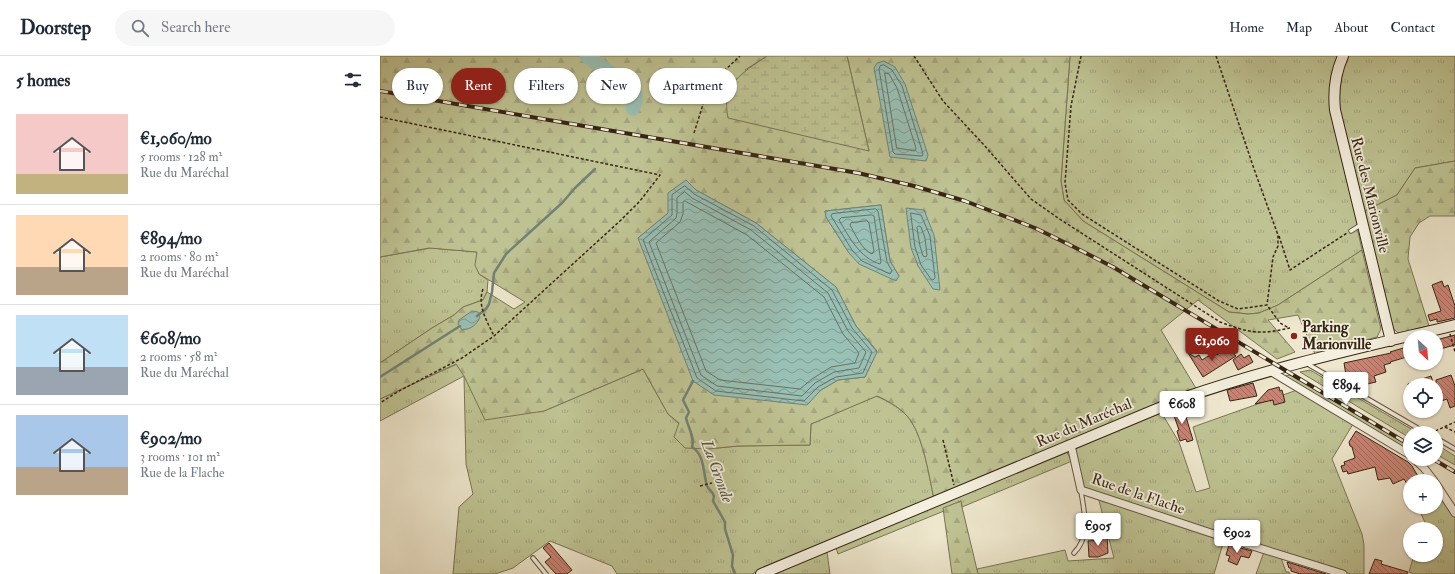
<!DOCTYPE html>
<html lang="en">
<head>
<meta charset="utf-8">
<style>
  body { margin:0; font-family:"IM FELL Double Pica",serif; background:#f6f6f7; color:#1f2937; height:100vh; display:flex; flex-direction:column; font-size:15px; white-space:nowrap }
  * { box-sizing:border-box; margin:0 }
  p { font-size:13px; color:#747a83 }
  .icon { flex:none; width:22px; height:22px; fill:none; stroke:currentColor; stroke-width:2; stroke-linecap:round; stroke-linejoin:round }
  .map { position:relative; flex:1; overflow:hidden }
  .details { display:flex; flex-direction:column; background:#fff; width:380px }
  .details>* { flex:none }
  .hud { position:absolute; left:12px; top:12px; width:380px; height:36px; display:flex; gap:8px }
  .needle { width:26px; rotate:154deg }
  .fabs { position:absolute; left:1023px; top:274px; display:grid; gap:8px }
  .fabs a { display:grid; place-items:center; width:40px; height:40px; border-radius:50%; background:#fff; box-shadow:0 1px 3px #0004; font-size:20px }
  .price { position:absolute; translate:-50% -34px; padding:0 9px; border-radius:4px; background:#fff; color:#222; font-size:13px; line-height:26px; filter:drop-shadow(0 1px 2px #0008) }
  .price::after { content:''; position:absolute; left:50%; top:24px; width:12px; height:9px; margin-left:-6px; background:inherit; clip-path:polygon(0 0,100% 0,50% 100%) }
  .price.selected { background:#8f2418; color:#fff }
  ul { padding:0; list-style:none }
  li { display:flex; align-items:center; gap:12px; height:100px; padding:0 16px }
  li+li { border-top:1px solid #e0e1e3 }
  li span { display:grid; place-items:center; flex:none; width:112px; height:80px; border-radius:0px; color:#555 }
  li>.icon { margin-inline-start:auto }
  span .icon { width:48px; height:48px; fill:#fffc; stroke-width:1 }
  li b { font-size:17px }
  h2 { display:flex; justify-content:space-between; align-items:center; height:48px; padding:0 16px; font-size:17px }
  .chip { padding:0 14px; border-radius:18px; background:#fff; box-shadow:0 1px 3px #0004; font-size:14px; line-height:36px }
  .chip.selected { background:#8f2418; color:#fff }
  header { display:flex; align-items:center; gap:24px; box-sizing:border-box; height:56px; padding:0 20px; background:#fff; border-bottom:1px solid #e0e1e3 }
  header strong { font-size:19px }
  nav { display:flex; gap:22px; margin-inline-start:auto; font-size:14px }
  .search { width:280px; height:36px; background:#f6f6f7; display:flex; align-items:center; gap:10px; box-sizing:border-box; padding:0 14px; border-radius:22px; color:#747a83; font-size:15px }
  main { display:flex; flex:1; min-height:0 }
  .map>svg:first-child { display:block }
  .grass { fill:url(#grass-tufts); stroke:#7a7454 }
  .forest { fill:url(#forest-firs); stroke:#7a7454; fill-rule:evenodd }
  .wetland { fill:url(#wetland-marsh); stroke:#7a7454 }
  .water { fill:url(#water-waves); stroke:#718275 }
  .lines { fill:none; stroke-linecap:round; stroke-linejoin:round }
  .shore { stroke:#687264; stroke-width:1 }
  .stream { stroke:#718275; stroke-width:2.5 }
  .river { stroke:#99c0b5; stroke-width:15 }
  .building { fill:url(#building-back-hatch); stroke:#362514 }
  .lane-casing { stroke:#645642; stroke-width:5.5 }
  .street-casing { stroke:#645642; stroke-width:9 }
  .secondary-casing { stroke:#362514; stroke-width:12 }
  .path { stroke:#362514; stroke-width:1.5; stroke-dasharray:3 2; stroke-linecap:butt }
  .lane { stroke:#f4efde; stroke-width:3.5 }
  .street { stroke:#f4efde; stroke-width:7 }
  .secondary { stroke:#f4efde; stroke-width:10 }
  .rail-casing { stroke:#362514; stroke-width:4 }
  .rail { stroke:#f4efde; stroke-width:2.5; stroke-dasharray:8; stroke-linecap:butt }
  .poi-dot { fill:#8f2418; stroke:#f4efde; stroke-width:1.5 }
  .labels { text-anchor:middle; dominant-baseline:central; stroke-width:3.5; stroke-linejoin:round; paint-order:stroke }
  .street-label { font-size:15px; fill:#362514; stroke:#f4efde }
  .poi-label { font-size:15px; font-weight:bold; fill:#362514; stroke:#f4efde; text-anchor:start }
  .water-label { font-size:16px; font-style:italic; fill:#545444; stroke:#f4efde }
</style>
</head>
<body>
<header>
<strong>Doorstep</strong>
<div class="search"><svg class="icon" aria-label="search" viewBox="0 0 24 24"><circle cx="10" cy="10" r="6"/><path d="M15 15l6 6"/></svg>Search here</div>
<nav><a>Home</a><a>Map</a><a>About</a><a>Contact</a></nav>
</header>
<main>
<section class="details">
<h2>5 homes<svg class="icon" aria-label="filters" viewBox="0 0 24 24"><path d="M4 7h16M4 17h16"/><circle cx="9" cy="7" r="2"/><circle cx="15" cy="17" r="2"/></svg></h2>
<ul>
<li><span style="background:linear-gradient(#f6c9c9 75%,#c2b280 0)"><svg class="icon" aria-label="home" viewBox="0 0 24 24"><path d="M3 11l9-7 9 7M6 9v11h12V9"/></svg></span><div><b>€1,060/mo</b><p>5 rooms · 128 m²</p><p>Rue du Maréchal</p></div></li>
<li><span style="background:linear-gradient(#ffd9b3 65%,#b9a48a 0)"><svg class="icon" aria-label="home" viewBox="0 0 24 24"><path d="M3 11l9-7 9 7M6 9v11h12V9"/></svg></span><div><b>€894/mo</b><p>2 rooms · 80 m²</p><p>Rue du Maréchal</p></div></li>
<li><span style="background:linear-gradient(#bfe0f5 65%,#9aa5b1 0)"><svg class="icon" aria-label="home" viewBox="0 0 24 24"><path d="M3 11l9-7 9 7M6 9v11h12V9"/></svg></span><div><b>€608/mo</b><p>2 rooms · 58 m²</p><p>Rue du Maréchal</p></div></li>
<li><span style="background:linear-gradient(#a9c7e8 65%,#b9a48a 0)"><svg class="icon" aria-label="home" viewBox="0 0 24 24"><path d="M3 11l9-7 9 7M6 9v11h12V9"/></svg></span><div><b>€902/mo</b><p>3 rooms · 101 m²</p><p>Rue de la Flache</p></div></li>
</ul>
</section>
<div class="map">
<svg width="1075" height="518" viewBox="0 0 1075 518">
  <defs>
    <pattern id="grass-tufts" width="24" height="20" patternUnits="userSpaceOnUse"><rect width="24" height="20" fill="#bfc393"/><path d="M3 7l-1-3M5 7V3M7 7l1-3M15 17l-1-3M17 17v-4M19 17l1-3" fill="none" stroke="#a5a77e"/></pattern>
    <pattern id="forest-firs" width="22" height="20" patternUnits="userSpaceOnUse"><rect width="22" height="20" fill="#bfc393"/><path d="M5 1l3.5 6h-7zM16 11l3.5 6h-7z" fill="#a5a77e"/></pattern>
    <pattern id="wetland-marsh" width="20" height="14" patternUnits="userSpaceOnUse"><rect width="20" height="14" fill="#bfc393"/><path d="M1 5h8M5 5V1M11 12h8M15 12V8" fill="none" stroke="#a5a77e"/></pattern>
    <pattern id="water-waves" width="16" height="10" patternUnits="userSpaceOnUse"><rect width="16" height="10" fill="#99c0b5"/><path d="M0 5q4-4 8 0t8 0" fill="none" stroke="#7e9c92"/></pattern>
    <pattern id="building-back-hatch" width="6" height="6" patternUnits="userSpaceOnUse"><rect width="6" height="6" fill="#ca8272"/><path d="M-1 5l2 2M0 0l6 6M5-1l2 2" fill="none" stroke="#a56a5c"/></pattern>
  </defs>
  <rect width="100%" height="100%" fill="#eee7cd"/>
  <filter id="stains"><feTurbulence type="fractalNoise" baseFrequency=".005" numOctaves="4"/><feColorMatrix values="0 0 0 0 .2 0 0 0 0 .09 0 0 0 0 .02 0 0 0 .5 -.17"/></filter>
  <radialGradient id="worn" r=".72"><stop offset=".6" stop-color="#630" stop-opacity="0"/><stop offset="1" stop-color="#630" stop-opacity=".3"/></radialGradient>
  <path class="grass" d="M690 0H1075V105L1035 112 1017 139 983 156 977 171 982 194 898 249 879 257 868 258 849 256 703 165 684 144 681 125Z
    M51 192 97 196 99 218 108 224 107 236 103 244 83 251 74 259 52 272 0 307V201Z
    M77 308 84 319 164 355 263 313 288 358 327 393 358 390 430 389 431 368 496 340C508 345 524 354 531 365 544 385 549 420 554 443L372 518H237L232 510 170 485 133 512 115 518H73L79 451 93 438 86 408 84 320 0 365V343Z
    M930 314 1038 377H1030V382L920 316Z
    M911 319 1030 391V396L904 320Z
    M917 334 973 368 952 403 982 478 984 489V518H971L820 471 703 432 694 392 781 356 799 386 816 436 830 432 813 371Z
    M1056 388 1075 400V409L1056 398Z
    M686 395 692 405 582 451 581 445 564 452V455L458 498 456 492Z
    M1056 434 1075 462V518H1034L1029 516 1034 499H1056V473H1048L1038 451H1056Z
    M718 441 844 484 834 518H598L597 513 685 494 688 505 734 502Z
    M447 496 450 518H391Z
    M884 496 901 502 906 516H909L910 518H876Z"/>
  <path class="forest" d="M0 0H387L365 14 489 95 467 0H690L681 125 684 144 703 165 849 256 868 258 879 257 898 249 982 194 1001 273 997 281 935 298 918 259 888 264 915 296 897 303 818 244 781 274 817 334 554 443C549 420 544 385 531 365 524 354 509 345 497 340L431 368 430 389 358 390 327 393 305 392 294 381 299 367 288 358 263 313 164 355 105 364 84 320 76 308 0 343V307L52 272 74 259 83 251 103 244 107 236 134 253 145 246 99 218 95 209 97 196 49 192 0 201ZM306 124 316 134 376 167 456 231 476 270 497 295 485 321 458 324 441 334 426 349 258 182 289 157ZM501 149 510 205 519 220 469 197 446 161 445 155Z
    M1075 105V160H1050L1039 167 1030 181 1028 203 1049 270 1018 277 1012 271 983 156 1017 139 1035 112Z
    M581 445 582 451 598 518H572L563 452Z"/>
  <path class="wetland" d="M387 0H467L489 95 348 62C341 28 362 17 387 0Z"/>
  <path class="water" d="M504 5 515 11 525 28 548 99 546 105 510 101 494 12 497 7Z
    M306 124 316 134 376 167 456 231 476 270 497 296 485 321 458 324 441 334 427 349 334 339 313 325 258 182 288 157V137Z
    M501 149 510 205 519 220 516 225 479 208 469 197 446 161 445 155Z
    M526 152 544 154 554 179 560 234 553 233 538 210 531 192Z
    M92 255 98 256 100 261C97 269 91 273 82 274L78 268 79 264Z"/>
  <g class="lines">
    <path class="shore" d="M504 9 512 14 522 30 543 98 542 100 515 98 513 96 499 13 500 10Z
      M505 17 509 18 517 32 536 92 535 95 517 92Z
      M305 130 314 138 374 170 452 234 472 272 492 296 483 317 456 321 438 331 424 345 336 335 317 322 263 184 292 159V139Z
      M305 136 312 142 371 174 448 237 468 275 486 296 479 312 454 316 435 327 422 340 337 330 321 319 269 186 296 162 297 158V142Z
      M305 145 367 179 444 241 463 278 479 297 475 307 451 311 432 323 420 333 340 324 326 315 276 187 300 166 303 158V147Z
      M496 153 498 155 507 206 512 215 510 218 482 205 472 194 451 160 452 158Z
      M531 157 541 159 550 180 555 222 553 224 551 223 541 209 535 191Z
      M492 159 494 160 501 206 500 208C480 202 469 181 459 164L461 162Z
      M487 165 489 167 494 195 492 198C482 194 475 178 470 169L471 167Z
      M539 170 541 171 545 182 547 199 546 201 543 200 540 190 537 172Z"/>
    <path class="stream" d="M97 260 106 253 109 248 112 236 114 217 126 198 182 147 195 132 215 113
      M0 321 80 270
      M313 325 303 344 309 356 306 362C308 371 315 382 312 391 325 399 323 417 327 430 329 434 332 435 334 440L333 445 345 466V473L353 499 352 510 355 518"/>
    <path class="river" d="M207 0 245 28 256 41 253 52"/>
  </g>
  <path class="building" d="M1062 225 1064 231 1068 229 1075 250V262L1057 266V263L1050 265 1048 259 1061 255 1052 229Z
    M1075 279V289L1056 294V284Z
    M1030 290V300L1010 306 1011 307 1004 309 1006 316 994 320 996 326 987 328 985 320 971 325 969 319H966L964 307 1011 297 1010 296Z
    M848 293 856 300 823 321 808 297 815 301 819 299 822 304 835 296 837 299 841 296 843 298Z
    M861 298 864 302 869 299 873 306 858 314 853 304Z
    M1071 319 1075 330V350L1070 352 1067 343 1056 347V324Z
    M1051 320 1054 329H1028V328Z
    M873 327 877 340 850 345 847 334Z
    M899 331 900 335 902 334 905 346 894 349 893 344 875 348 888 334Z
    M803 351 813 384 807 386 806 383 800 385 797 375 799 374 792 354Z
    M976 375 1028 406 1032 410 1039 422 1034 425H1030V427L1027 428 1024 423 1013 428 1010 422 998 424 995 411 968 418 967 415 963 416 961 410 965 409 964 406 975 402 972 391 970 390 969 386Z
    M727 479 728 497 718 501H709L708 485 720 484 719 480Z
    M169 487 192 514 187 518H176L165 506 171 501 163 492Z
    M849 489 872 495 869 502 861 500 857 509 848 505 850 500 846 499Z
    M995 503 1002 505 1001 508 1028 516 1027 518H989Z
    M907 506 946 518H920L911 515V512H909Z"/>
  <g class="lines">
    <g class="lane-casing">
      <path id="lane" d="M971 175 982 168
        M926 307 1046 377
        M1056 382 1075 393
        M694 497C711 480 704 456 701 435
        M153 502 166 518"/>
    </g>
    <g class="street-casing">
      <path id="street" d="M890 315 1030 399
        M691 389 701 434 834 478 963 518
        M1034 403 1044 412 1054 425
        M1056 428 1075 457"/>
    </g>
    <g class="secondary-casing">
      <path id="secondary" d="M963 0C955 18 953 35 955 54L1011 285
        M381 518 803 342C892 311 984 291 1075 269"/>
    </g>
    <path class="path" d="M534 0 563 45 604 89 651 143 678 162 840 266C870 277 878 279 910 272
      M701 0 691 50 685 127 688 144 702 158 839 245 858 253 887 249 900 267 909 272
      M836 0 874 113 898 179V190L893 201 887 249
      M0 61 280 119 260 145 241 164 114 280 82 302 19 335 0 347
      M314 77 326 39 344 15 360 0
      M899 180 910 214 967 177
      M103 233C97 250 107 265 114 280
      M1070 278 1075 296
      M1065 371 1075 376
      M1051 377 1075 366
      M563 384 574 429
      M320 430 332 427"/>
    <use href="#lane" class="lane"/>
    <use href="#street" class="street"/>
    <use href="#secondary" class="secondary"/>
    <g class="rail-casing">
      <path id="rail" d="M0 35 478 117 534 130 585 145 655 172 694 191 733 211 1030 389
        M1053 403 1075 416"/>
    </g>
    <use href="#rail" class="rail"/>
  </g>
  <circle class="poi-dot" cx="914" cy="280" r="4"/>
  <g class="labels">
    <g class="street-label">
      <text transform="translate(990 139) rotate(76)">Rue des Marionville</text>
      <text transform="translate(704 367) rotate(-23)">Rue du Maréchal</text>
      <text transform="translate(758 438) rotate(19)">Rue de la Flache</text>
    </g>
    <g class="poi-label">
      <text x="922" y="271">Parking<tspan x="922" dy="17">Marionville</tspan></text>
    </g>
    <g class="water-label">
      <text transform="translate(337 415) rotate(70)">La Gronde</text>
    </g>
  </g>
  <rect width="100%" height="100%" filter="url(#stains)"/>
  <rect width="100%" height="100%" fill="url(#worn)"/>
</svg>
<div class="fabs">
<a><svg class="needle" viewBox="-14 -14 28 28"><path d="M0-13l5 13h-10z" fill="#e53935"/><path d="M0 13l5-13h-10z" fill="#747a83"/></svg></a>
<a><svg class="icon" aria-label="locate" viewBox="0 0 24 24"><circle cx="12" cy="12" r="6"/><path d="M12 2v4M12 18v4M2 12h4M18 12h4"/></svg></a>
<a><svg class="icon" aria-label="layers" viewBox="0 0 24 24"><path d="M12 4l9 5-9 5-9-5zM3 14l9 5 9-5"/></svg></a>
<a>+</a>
<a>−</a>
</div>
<b class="price selected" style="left:832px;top:306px">€1,060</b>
<b class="price" style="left:966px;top:350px">€894</b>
<b class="price" style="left:802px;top:369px">€608</b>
<b class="price" style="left:718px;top:491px">€905</b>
<b class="price" style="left:857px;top:498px">€902</b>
<div class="hud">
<a class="chip">Buy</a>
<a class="chip selected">Rent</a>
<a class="chip">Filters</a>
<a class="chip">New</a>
<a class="chip">Apartment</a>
</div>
</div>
</main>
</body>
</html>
